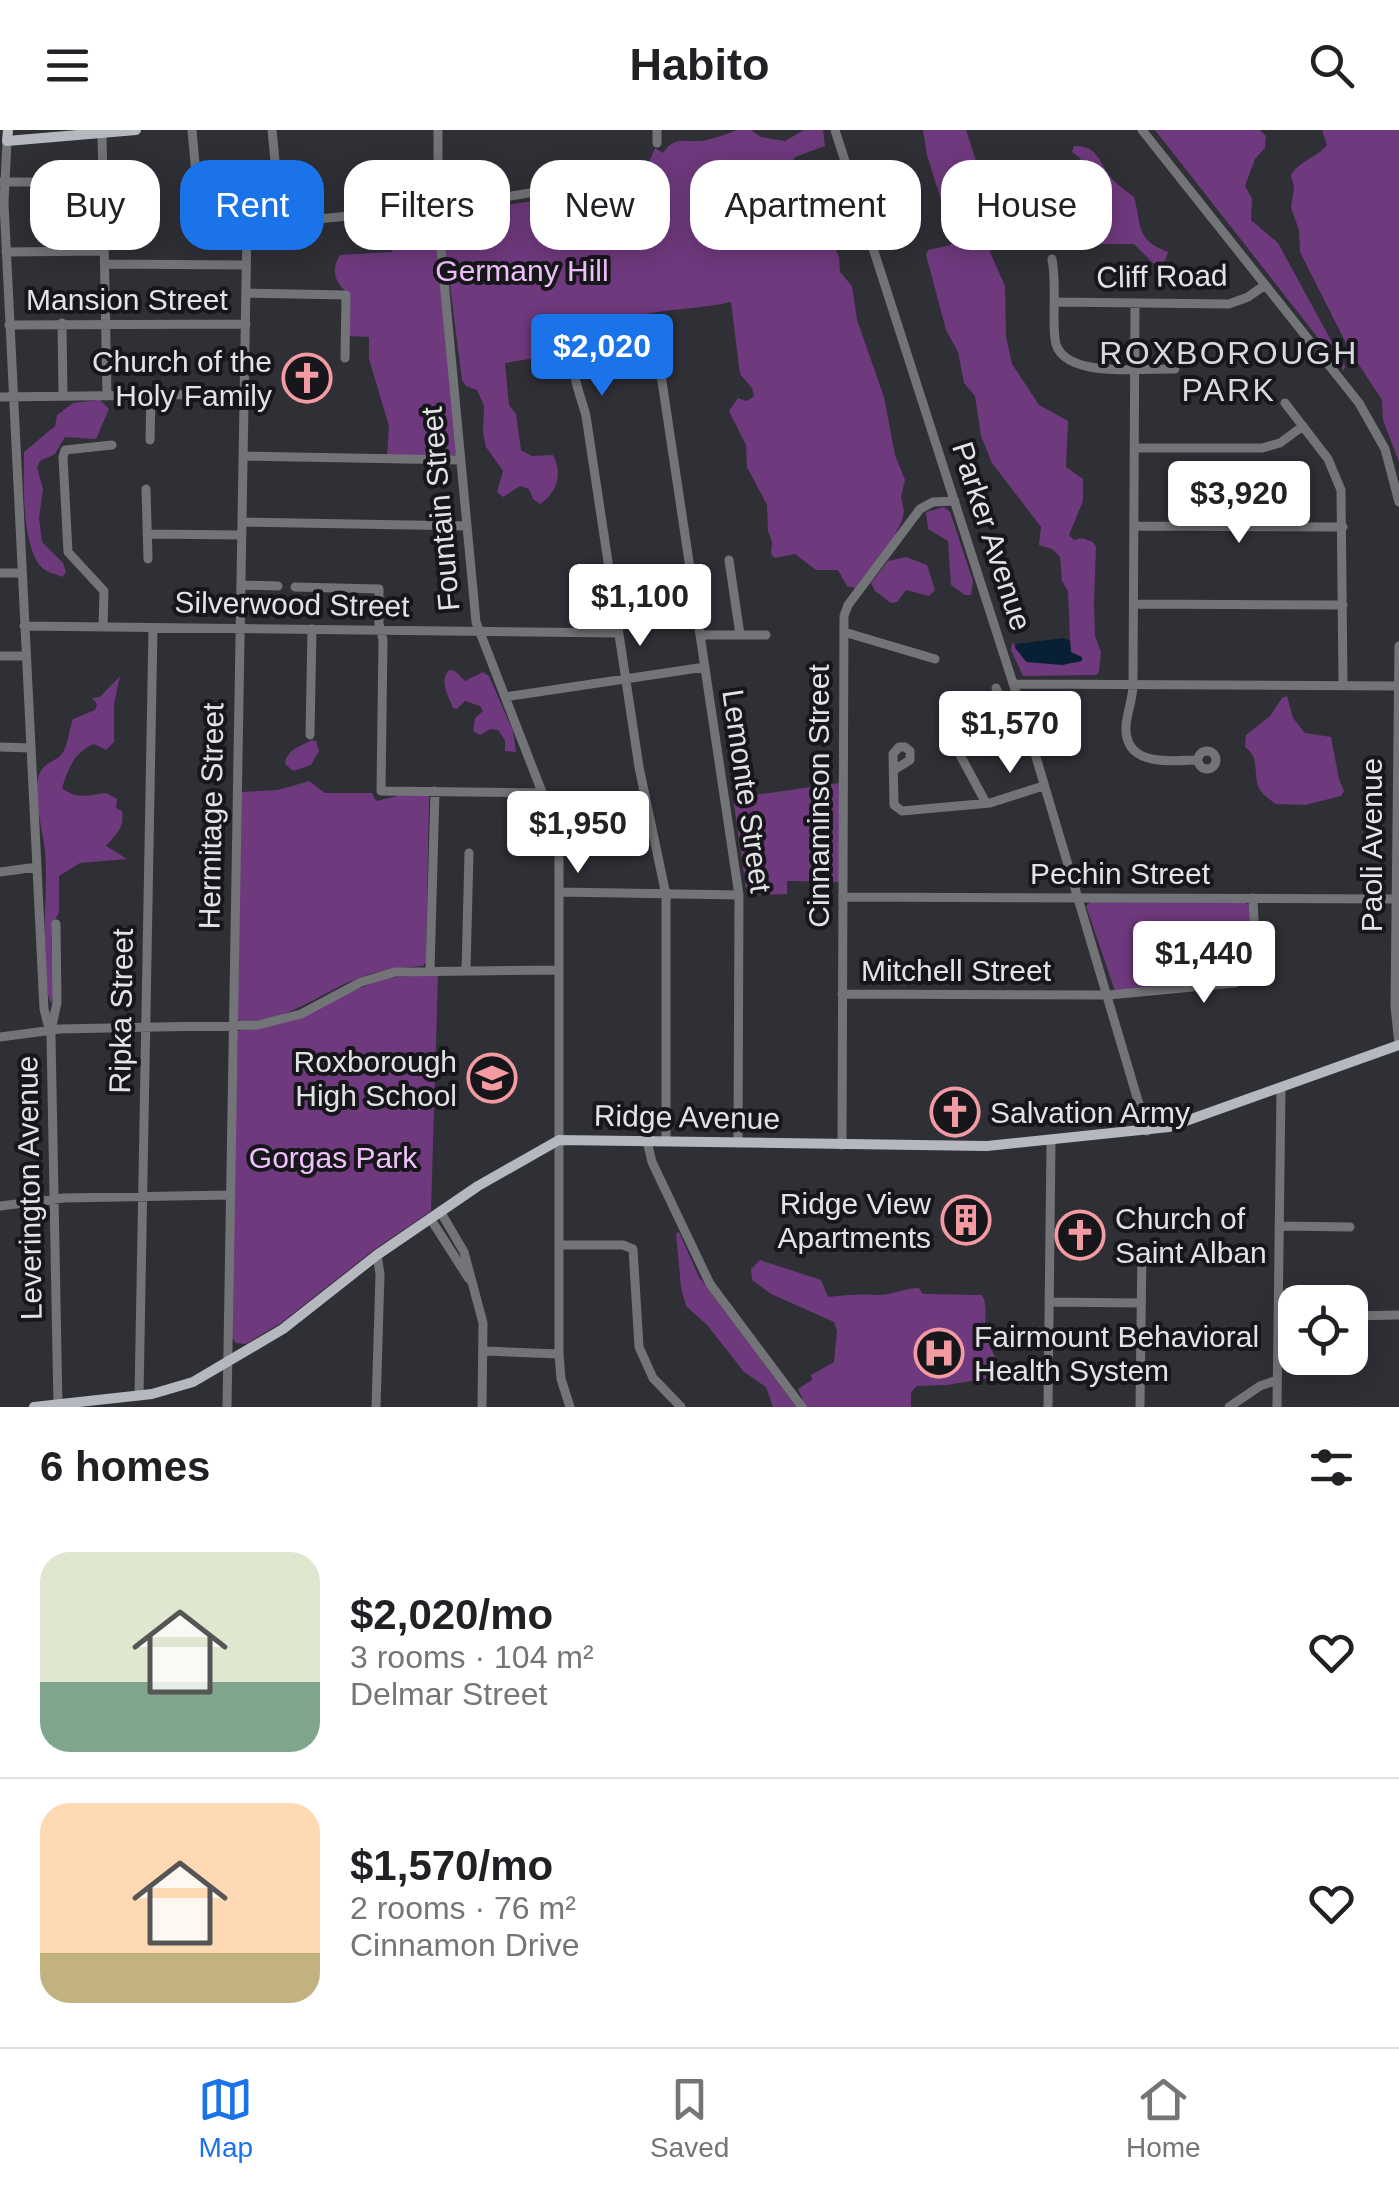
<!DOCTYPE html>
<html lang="en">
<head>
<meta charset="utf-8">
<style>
  body { margin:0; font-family:Arial,sans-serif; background:#f6f6f6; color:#202124; height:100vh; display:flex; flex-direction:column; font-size:38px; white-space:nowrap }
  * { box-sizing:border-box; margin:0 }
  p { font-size:32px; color:#757577 }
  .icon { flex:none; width:55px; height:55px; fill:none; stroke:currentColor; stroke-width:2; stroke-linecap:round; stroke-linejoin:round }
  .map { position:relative; height:1277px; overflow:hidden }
  .panel { display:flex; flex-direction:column; background:#fff; flex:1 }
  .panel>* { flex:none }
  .guide { position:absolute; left:30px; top:30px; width:1340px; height:90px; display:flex; gap:20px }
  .controls { position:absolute; left:1278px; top:1155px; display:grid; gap:20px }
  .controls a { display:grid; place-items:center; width:90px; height:90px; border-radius:20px; background:#fff; box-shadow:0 5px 25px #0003; font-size:50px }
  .price { position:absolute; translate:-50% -85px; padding:0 22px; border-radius:10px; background:#fff; color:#222; font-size:32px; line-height:65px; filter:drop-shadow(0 2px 5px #0008) }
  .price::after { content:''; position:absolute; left:50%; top:60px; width:30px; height:22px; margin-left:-15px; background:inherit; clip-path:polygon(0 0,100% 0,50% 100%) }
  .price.current { background:#1a73e8; color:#fff }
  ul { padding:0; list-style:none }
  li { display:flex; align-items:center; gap:30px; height:250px; padding:0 40px }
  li+li { border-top:2px solid #e0e0e0 }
  li span { display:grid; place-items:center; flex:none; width:280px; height:200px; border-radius:30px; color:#555 }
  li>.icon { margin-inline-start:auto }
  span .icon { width:120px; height:120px; fill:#fffc; stroke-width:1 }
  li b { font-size:42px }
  h2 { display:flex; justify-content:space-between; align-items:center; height:120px; padding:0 40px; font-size:42px }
  .pill { padding:0 35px; border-radius:30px; background:#fff; box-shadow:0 5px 25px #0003; font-size:35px; line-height:90px }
  .pill.current { background:#1a73e8; color:#fff }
  header { display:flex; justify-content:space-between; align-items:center; height:130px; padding:0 40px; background:#fff; font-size:45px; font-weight:600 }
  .menu { display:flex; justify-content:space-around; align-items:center; height:140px; border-top:2px solid #e0e0e0; background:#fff; font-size:28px; color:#757577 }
  .menu a { display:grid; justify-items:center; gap:5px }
  .menu .current { color:#1a73e8 }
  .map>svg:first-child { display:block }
  .green { fill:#6f397d }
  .water { fill:#072034 }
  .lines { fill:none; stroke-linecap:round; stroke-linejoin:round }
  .minor { stroke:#737478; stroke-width:9 }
  .major { stroke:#b5b8bf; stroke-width:10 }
  .labels { text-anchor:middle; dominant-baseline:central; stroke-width:8; stroke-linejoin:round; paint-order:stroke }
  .park-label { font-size:30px; fill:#efc1fb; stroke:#17171b }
  .street-label { font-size:30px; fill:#e2e2e7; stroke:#17171b }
  .poi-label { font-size:30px; fill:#e2e2e7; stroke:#17171b; text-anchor:end }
  .neighbourhood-label { font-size:32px; letter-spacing:2.5px; fill:#d8d8e1; stroke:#17171b }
</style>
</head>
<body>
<header><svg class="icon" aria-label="menu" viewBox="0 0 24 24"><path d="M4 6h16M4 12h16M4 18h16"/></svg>Habito<svg class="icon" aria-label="search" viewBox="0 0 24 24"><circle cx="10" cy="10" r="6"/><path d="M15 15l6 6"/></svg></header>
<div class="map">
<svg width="1399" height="1277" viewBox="0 0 1399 1277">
  <rect width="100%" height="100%" fill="#2f2f36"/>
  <path class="green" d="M737 0H751L761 7 785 11 804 0H823L825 16 795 27 789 37 819 80 839 127 840 142 852 156 857 190 884 267 895 325 905 350 901 367 904 381 902 391 893 408 855 458 847 456 838 440H816L795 424 775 428 771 424 772 412 768 401 767 375 747 337 746 315 729 281 738 268 747 271 754 266 752 258 740 244 731 172C684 183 600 177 571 222L505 233 509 275 516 284 521 320 532 326 553 325C563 344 557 363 540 374L533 369 529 359 520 356 503 367 497 362 503 341 486 317 483 302 484 276 477 260 466 256 462 250 446 125V84L639 55 657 48 648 34 655 18 663 23C674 7 681 12 698 11 710 11 726 4 737 0Z
    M923 0H966L985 58 1002 79 1017 77 1034 57 1072 46 1083 36 1080 28 1072 22 1074 16C1097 16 1097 28 1109 45 1116 54 1125 60 1134 67 1142 94 1134 109 1168 122L1165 131 1157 137 1134 114H1100C1090 106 1089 90 1076 84 1052 72 998 97 990 122L1005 156 1006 207 1012 234 1039 275 1068 291 1066 337 1083 349V371L1069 405 1074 410 1082 408 1093 412 1096 417 1094 473 1095 506 1101 522 1099 542 1096 545 1023 546 1011 520 1012 512 1025 531 1071 533 1068 461 1062 451 1060 427 1052 419 1039 415 1041 397 992 333 981 306 975 266 964 253 958 222 946 200 926 125 928 120 951 115 953 109 927 25Z
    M1155 0H1260L1266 6 1265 18 1255 29 1245 56 1252 69 1251 90 1278 113 1345 236 1344 241Z
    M1322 0H1399V332L1383 290 1382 270 1350 221 1300 122 1299 100 1291 78 1294 57 1291 45C1299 31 1316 28 1327 15Z
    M430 82 434 86 456 325 387 326 389 296 369 229V207L349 206 350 164C337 156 329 142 340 125L392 122V86Z
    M100 270 109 279 96 309 65 307 55 324 40 331 37 337 43 359 39 388 42 412 63 433 66 442 62 447C57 444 52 444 47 441 20 427 24 349 24 322L55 296 57 285 73 273Z
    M944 377 950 382 973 451 971 465H965L951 455 948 411 928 399 926 382Z
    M906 427 927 435 935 460 929 466 906 460 897 472 891 473 875 461 871 453 888 431Z
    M449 540 455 541 465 551 483 542 489 546 513 601 516 622 505 621V610L498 600 491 599 480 605 473 601 475 588 483 581 480 576 465 571 457 579 453 578C448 565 439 552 449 540Z
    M120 546 114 574V612L106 620 94 614C74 622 68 639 62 658 77 670 89 665 106 663L117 669 116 678 122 681C125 700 115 704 106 716L127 729 80 733 59 746V782L53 794 51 810 54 864 51 874C38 842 49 760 45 721 43 698 32 668 39 645 44 632 53 633 61 625 68 618 69 599 73 589L95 580 97 574 92 568 100 567Z
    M1287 566 1293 588 1305 603 1331 607 1339 649 1344 661 1341 666 1305 675 1276 674C1269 669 1261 664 1258 656 1253 640 1260 628 1245 617L1246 605 1270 586 1282 568Z
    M312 610 316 611 319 621 311 635 293 641 285 634C286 620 301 616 312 610Z
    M309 651 325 663H372L376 671 402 665 429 666 426 832 423 836C404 837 386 839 367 845 321 860 293 892 240 891L237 888 241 662 278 660Z
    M839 653V752L787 751V764L747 765 733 668Z
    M1090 772H1245L1249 776C1249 800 1256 834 1234 849L1115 861 1086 776Z
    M438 844 431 1081 375 1119 281 1193 246 1214 236 1213 231 1206 238 901 306 885 344 865 384 848Z
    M679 1102 699 1147 796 1277H773L766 1257 744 1242 708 1196 686 1176 681 1157 676 1104Z
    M760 1130 821 1150 828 1167C845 1165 862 1164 878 1165 892 1165 906 1158 919 1158L923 1164 982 1165C989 1178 983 1192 986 1207 990 1221 1001 1232 1001 1246L947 1255 917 1256 911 1262V1277H806L798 1259 812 1250 811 1245 834 1232 837 1201 834 1192 771 1164 752 1150 751 1139Z"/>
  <path class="water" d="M1064 508 1070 511 1071 522 1082 527V531L1062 535 1027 532 1015 518 1016 514Z"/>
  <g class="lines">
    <path class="minor" d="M192 0 201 100 444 77 651 43
      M272 0 281 92
      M438 0V87L476 492 559 706V1224L561 1249 570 1277
      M835 0 1028 600 1147 1001
      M1142 0 1359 273 1385 319 1399 372
      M102 3 107 266
      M7 11 4 73 44 879 51 906 58 1277
      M657 13V0
      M0 52H103
      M6 122 104 121
      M1052 129C1057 156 1052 182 1055 209 1059 250 1144 238 1175 239
      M105 134 246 135
      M246 163 346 165 345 228
      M1055 172 1229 174 1248 167 1265 155
      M1135 174 1133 554C1133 569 1127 582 1126 596 1124 637 1170 631 1197 630
      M62 193 63 266
      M9 195 246 194
      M0 267 244 264
      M1285 273 1328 329 1341 360 1343 555
      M150 310 151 265
      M1135 318H1262L1280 313 1303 296
      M243 326 461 330
      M146 359 148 429
      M242 392 467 396
      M1134 396 1343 397
      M147 404 241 405
      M729 430 740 505
      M0 443H21
      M241 455 278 456
      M295 457 379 459V494L383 510 381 661 542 663
      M1134 474 1343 475
      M24 496 618 503
      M103 497 104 461 68 422 63 327 65 320 112 315
      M844 502 935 529
      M700 505H766
      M0 526H25
      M1014 554 1399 556
      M996 558 1014 600H1028
      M505 567 705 537
      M310 605 312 499
      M954 610 963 598 960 589 954 588 947 593 946 599 986 673
      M0 617 30 618
      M1198 630a9 9 0 1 1 18 0a9 9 0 1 1-18 0Z
      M894 640 910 630V621L905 617H899L893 624 894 675 902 681 990 673 1043 656
      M0 742 37 737
      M559 762 739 765
      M843 767 1396 769
      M430 840 435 661
      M466 840 469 723
      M842 864 1109 865 1235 853C1263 841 1253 795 1253 768
      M51 900 57 873 56 794
      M0 907 60 899 258 895 301 884 361 852 395 842 559 840
      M1399 915 1395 876 1399 516
      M647 1011 652 1032 710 1154 802 1277
      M666 1011V765L639 637 586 286C582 269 571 246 575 229 579 204 626 200 647 198L654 200 657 218 739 765 738 1013
      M842 1015 844 486 848 475 920 379 933 372 955 371
      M0 1076 64 1068 230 1065
      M440 1081 464 1122 483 1193 482 1277
      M430 1088 469 1149
      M1279 1096 1350 1097
      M559 1115H623L633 1119 639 1217 653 1248 681 1277
      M1049 1172 1141 1173
      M1278 1185H1295
      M1350 1186 1399 1185
      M485 1221 559 1224
      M139 1266 153 498
      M227 1277 247 96
      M376 1277 380 1144 377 1125
      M1048 1277 1051 1011
      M1140 1277 1142 1118
      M1229 1277 1260 1256 1277 1250
      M1277 1277 1281 959"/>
    <path class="major" d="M8 0 7 11 136 0
      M34 1277 152 1264 193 1252 283 1199 377 1125 478 1056 559 1010 987 1016 1169 997 1399 915"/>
  </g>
  <defs>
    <g id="church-ring" transform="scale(2.5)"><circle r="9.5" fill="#17171b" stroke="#f49aa3" stroke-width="1.5"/><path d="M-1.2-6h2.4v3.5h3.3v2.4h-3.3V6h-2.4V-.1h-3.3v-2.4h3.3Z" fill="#f49aa3"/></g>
    <g id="school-ring" transform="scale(2.5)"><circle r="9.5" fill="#17171b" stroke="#f49aa3" stroke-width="1.5"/><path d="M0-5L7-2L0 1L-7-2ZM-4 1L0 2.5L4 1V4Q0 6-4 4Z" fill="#f49aa3"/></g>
    <g id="building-ring" transform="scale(2.5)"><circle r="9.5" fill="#17171b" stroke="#f49aa3" stroke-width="1.5"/><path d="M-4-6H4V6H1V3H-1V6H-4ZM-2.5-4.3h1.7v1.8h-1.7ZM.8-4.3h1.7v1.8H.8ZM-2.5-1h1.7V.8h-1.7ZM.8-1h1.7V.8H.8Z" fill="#f49aa3"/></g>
    <g id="hospital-ring" transform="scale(2.5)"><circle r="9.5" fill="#17171b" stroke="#f49aa3" stroke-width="1.5"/><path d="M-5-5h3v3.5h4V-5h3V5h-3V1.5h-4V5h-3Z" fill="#f49aa3"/></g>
  </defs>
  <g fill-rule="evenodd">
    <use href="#church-ring" x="307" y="248"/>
    <use href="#school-ring" x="492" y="948"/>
    <use href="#church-ring" x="955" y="982"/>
    <use href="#building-ring" x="966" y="1090"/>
    <use href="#church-ring" x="1080" y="1105"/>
    <use href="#hospital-ring" x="939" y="1223"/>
  </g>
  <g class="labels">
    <g class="park-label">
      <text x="522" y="140">Germany Hill</text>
      <text x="333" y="1027">Gorgas Park</text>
    </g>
    <g class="street-label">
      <text transform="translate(1162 146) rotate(-1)">Cliff Road</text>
      <text x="127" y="169">Mansion Street</text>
      <text transform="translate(440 379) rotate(-95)">Fountain Street</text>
      <text transform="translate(992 406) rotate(72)">Parker Avenue</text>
      <text transform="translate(292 474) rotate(1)">Silverwood Street</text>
      <text transform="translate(747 661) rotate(82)">Lemonte Street</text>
      <text transform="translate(818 666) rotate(-90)">Cinnaminson Street</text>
      <text transform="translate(211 686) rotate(-89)">Hermitage Street</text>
      <text transform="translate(1371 715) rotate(-90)">Paoli Avenue</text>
      <text x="1120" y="743">Pechin Street</text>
      <text x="956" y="840">Mitchell Street</text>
      <text transform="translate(121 881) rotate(-89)">Ripka Street</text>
      <text transform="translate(687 987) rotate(1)">Ridge Avenue</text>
      <text transform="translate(29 1058) rotate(-91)">Leverington Avenue</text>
    </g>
    <g class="poi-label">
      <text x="272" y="231">Church of the<tspan x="272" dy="34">Holy Family</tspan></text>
      <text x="457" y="931">Roxborough<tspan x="457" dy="34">High School</tspan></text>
      <text x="990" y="982" text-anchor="start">Salvation Army</text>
      <text x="931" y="1073">Ridge View<tspan x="931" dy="34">Apartments</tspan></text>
      <text x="1115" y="1088" text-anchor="start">Church of<tspan x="1115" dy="34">Saint Alban</tspan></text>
      <text x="974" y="1206" text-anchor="start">Fairmount Behavioral<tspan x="974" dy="34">Health System</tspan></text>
    </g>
    <g class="neighbourhood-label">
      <text x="1229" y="223">ROXBOROUGH<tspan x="1229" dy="37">PARK</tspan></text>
    </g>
  </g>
</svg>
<div class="controls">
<a><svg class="icon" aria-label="locate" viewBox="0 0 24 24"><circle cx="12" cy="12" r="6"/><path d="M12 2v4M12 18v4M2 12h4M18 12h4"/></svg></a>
</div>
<b class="price current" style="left:602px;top:269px">$2,020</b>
<b class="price" style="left:1239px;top:416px">$3,920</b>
<b class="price" style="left:640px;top:519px">$1,100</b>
<b class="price" style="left:1010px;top:646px">$1,570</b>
<b class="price" style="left:578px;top:746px">$1,950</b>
<b class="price" style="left:1204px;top:876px">$1,440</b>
<div class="guide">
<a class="pill">Buy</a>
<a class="pill current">Rent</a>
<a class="pill">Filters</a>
<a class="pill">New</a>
<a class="pill">Apartment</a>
<a class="pill">House</a>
</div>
</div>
<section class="panel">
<h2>6 homes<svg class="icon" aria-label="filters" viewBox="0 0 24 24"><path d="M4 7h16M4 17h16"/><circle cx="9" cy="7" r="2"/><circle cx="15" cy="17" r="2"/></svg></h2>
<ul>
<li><span style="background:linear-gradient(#dfe7d0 65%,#7fa58c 0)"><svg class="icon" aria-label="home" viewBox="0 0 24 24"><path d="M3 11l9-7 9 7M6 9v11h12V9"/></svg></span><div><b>$2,020/mo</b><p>3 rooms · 104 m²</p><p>Delmar Street</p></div><svg class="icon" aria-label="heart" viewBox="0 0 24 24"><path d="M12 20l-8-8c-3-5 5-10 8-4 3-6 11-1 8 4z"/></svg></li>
<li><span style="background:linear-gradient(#ffd9b3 75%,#c2b280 0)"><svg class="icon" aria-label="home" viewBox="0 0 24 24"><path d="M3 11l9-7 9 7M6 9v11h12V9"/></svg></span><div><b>$1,570/mo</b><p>2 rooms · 76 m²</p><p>Cinnamon Drive</p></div><svg class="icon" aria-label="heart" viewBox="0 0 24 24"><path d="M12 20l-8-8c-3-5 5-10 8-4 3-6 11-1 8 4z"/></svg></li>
</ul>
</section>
<nav class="menu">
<a class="current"><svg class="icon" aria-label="map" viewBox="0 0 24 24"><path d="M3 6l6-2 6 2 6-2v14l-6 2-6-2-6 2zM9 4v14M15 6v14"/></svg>Map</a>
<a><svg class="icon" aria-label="saved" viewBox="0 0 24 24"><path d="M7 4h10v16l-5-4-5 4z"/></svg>Saved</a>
<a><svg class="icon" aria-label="home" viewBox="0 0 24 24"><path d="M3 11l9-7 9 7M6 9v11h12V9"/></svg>Home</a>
</nav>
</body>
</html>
